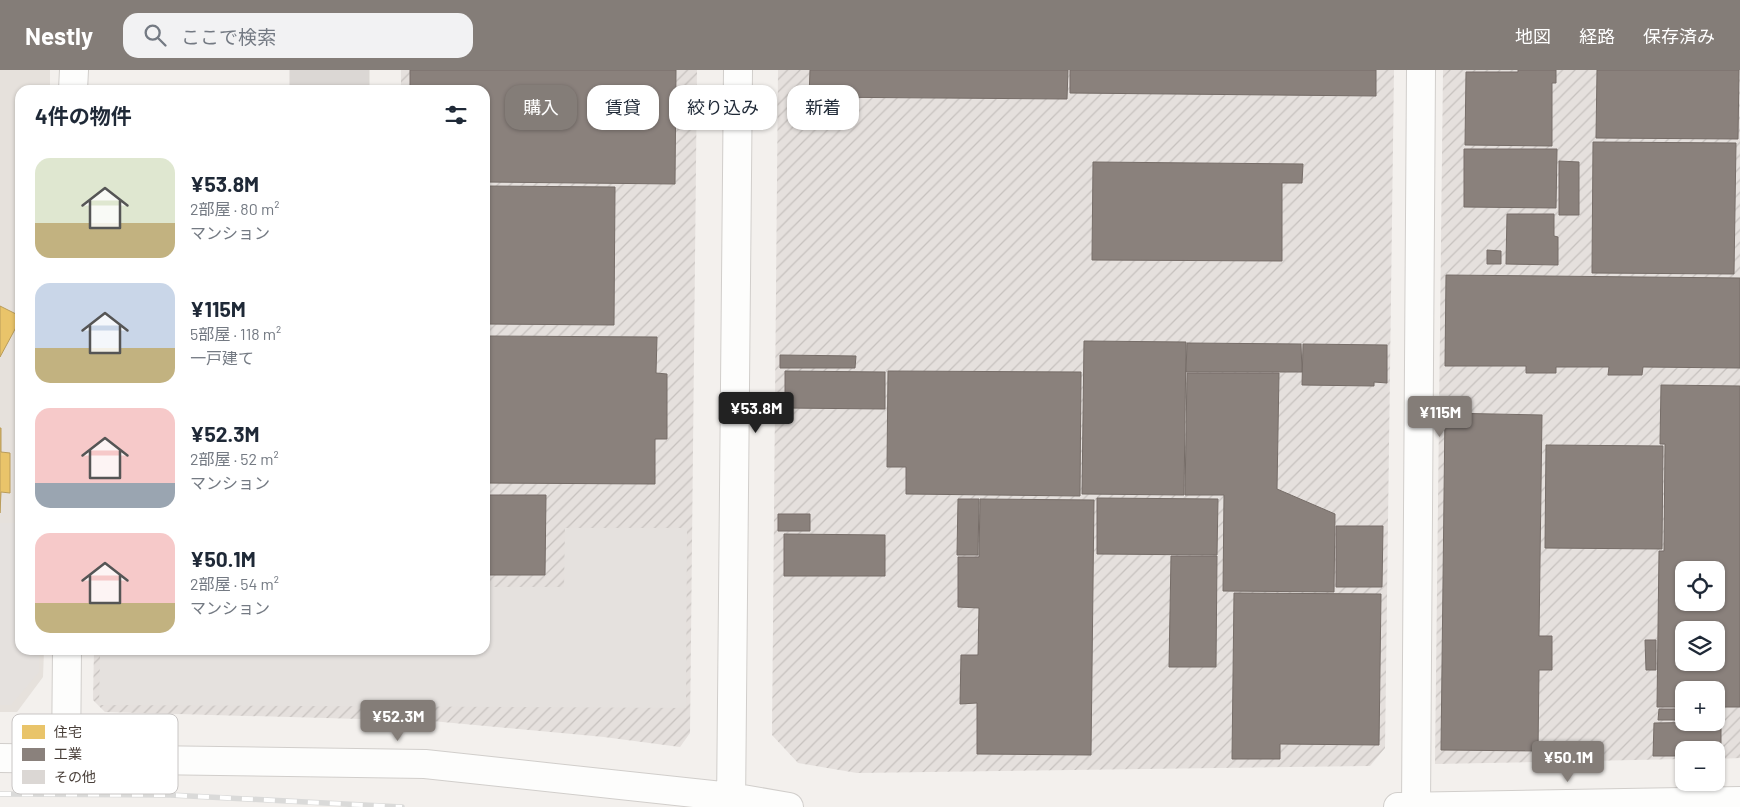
<!DOCTYPE html>
<html lang="ja">
<head>
<meta charset="utf-8">
<style>
  body { margin:0; font-family:Barlow,"Noto Sans JP",sans-serif; background:#f2f2f3; color:#1f2937; height:100vh; display:flex; flex-direction:column; font-size:19px; white-space:nowrap }
  * { box-sizing:border-box; margin:0 }
  p { font-size:16px; color:#747a83 }
  .icon { flex:none; width:28px; height:28px; fill:none; stroke:currentColor; stroke-width:2; stroke-linecap:round; stroke-linejoin:round }
  .map { position:relative; flex:1; overflow:hidden }
  .sheet { position:absolute; left:15px; top:15px; width:475px; height:570px; display:flex; flex-direction:column; background:#fff; border-radius:15px; box-shadow:0 1px 4px #0004 }
  .sheet>* { flex:none }
  .guide { position:absolute; left:505px; top:15px; width:475px; height:45px; display:flex; gap:10px }
  .tools { position:absolute; left:1675px; top:491px; display:grid; gap:10px }
  .tools a { display:grid; place-items:center; width:50px; height:50px; border-radius:10px; background:#fff; box-shadow:0 1px 4px #0004; font-size:25px }
  .price { position:absolute; translate:-50% -42px; padding:0 11px; border-radius:5px; background:#847d78; color:#fff; font-size:16px; line-height:32px; filter:drop-shadow(0 1px 2px #0008) }
  .price::after { content:''; position:absolute; left:50%; top:30px; width:15px; height:11px; margin-left:-8px; background:inherit; clip-path:polygon(0 0,100% 0,50% 100%) }
  .price.on { background:#222; color:#fff }
  ul { padding:0; list-style:none }
  li { display:flex; align-items:center; gap:15px; height:125px; padding:0 20px }
  li span { display:grid; place-items:center; flex:none; width:140px; height:100px; border-radius:15px; color:#555 }
  li>.icon { margin-inline-start:auto }
  span .icon { width:60px; height:60px; fill:#fffc; stroke-width:1 }
  li b { font-size:21px }
  h2 { display:flex; justify-content:space-between; align-items:center; height:60px; padding:0 20px; font-size:21px }
  .tag { padding:0 18px; border-radius:15px; background:#fff; box-shadow:0 1px 4px #0004; font-size:18px; line-height:45px }
  .tag.on { background:#847d78; color:#fff }
  header { display:flex; align-items:center; gap:30px; box-sizing:border-box; height:70px; padding:0 25px; background:#847d78; color:#fff }
  header strong { font-size:24px }
  nav { display:flex; gap:28px; margin-inline-start:auto; font-size:18px }
  .search { width:350px; height:45px; background:#f2f2f3; display:flex; align-items:center; gap:12px; box-sizing:border-box; padding:0 18px; border-radius:15px; color:#747a83; font-size:19px }
  .map>svg:first-child { display:block }
  .residential { fill:#e6e1dc }
  .industrial { fill:url(#industrial-furrows); fill-rule:evenodd }
  .parking { fill:#e5e1de }
  .homes { fill:#e9c46a; stroke:#b99c5b }
  .industry { fill:#8a817c; stroke:#766d68; fill-rule:evenodd }
  .building { fill:#dbd7d4; stroke:#dbd7d3 }
  .lines { fill:none; stroke-linecap:round; stroke-linejoin:round }
  .minor-casing { stroke:#d1cecb; stroke-width:30 }
  .minor { stroke:#fdfdfc; stroke-width:28 }
  .rail-casing { stroke:#dadad9; stroke-width:5.5 }
  .rail { stroke:#fff; stroke-width:4; stroke-dasharray:11; stroke-linecap:butt }
  .key { fill:#fff; stroke:#c8c5c4; stroke-width:1 }
  .key-label { font-size:14px; fill:#493f39 }
</style>
</head>
<body>
<header>
<strong>Nestly</strong>
<div class="search"><svg class="icon" aria-label="search" viewBox="0 0 24 24"><circle cx="10" cy="10" r="6"/><path d="M15 15l6 6"/></svg>ここで検索</div>
<nav><a>地図</a><a>経路</a><a>保存済み</a></nav>
</header>
<div class="map">
<svg width="1740" height="737" viewBox="0 0 1740 737">
  <defs>
    <pattern id="industrial-furrows" width="10" height="10" patternUnits="userSpaceOnUse" patternTransform="scale(1.25)"><rect width="10" height="10" fill="#e5e0dd"/><path d="M-1 1l2-2M0 10L10 0M9 11l2-2" fill="none" stroke="#c6c1be"/></pattern>
  </defs>
  <rect width="100%" height="100%" fill="#f3f0ed"/>
  <path class="residential" d="M0 0H50V20H20V580H44L43 607 17 642H0Z"/>
  <path class="industrial" d="M401 0H697L690 663 680 677 604 667 432 651 105 642 93 630 94 580H485V20H401Z
    M778 0H1394L1385 678 1370 696 857 703 798 693 772 665Z
    M1443 0H1740V688L1716 689V680H1684V689L1435 694ZM1684 500H1716V532H1684ZM1684 560H1716V592H1684ZM1684 620H1716V652H1684Z"/>
  <path class="parking" d="M0 453H20V580H39V602L11 635H0Z
    M565 458H687L686 638 99 635 100 580H485V517H564Z"/>
  <path class="homes" d="M0 236 20 246V250L0 287Z
    M0 358H1V382L10 383V423L1 422 0 443Z"/>
  <path class="industry" d="M410 0H676L675 114 485 112V20H410Z
    M810 0H1068L1067 29 809 27Z
    M1070 0H1376V26L1070 23Z
    M1518 0H1556V13H1552V76L1465 75 1466 2H1518Z
    M1597 0H1739L1738 69 1596 68Z
    M1593 72 1736 73 1734 204 1592 203Z
    M1464 79H1557L1556 138 1464 137Z
    M1559 91 1579 92V145H1559Z
    M1093 92 1303 94 1302 113H1282V191L1092 190Z
    M485 116 615 117 614 255 485 254Z
    M1507 144H1554V166L1558 167V195L1506 194Z
    M1487 180 1501 181V194H1487Z
    M1446 205 1740 208V298L1643 297 1642 305H1608L1609 297H1556V303H1526V296H1445Z
    M485 266 657 267 656 303 667 304V369H655V414L485 413Z
    M1084 271 1186 272 1184 425 1082 424Z
    M1187 273 1301 274 1302 302H1186Z
    M1303 274 1387 275V313L1374 312V316L1302 315Z
    M780 285 856 286 855 298H780Z
    M785 301 885 302V339L785 338Z
    M888 301 1081 302 1080 426 906 424V397H887Z
    M1187 303H1279L1277 419 1335 444 1334 522 1223 521 1224 425H1185Z
    M1661 315 1740 316V637H1716V620H1684V637H1657L1659 481H1664L1665 374H1660ZM1684 500H1716V532H1684ZM1684 560H1716V592H1684Z
    M1445 343 1542 345 1539 566H1552V600H1539L1538 681 1441 680Z
    M1546 375 1663 376 1662 479 1545 478Z
    M485 425H546L545 505H485Z
    M1097 428 1218 429 1217 485 1097 484Z
    M958 429H979L978 485H957Z
    M980 429 1094 430 1091 685 977 684V633L960 634 961 585H978L979 538 958 537V487H979Z
    M778 444H810V461H778Z
    M1336 456H1383L1382 517H1336Z
    M784 464 885 465V506H784Z
    M1171 486H1217L1216 597H1169Z
    M1234 523 1381 524 1379 675 1280 674V689H1232Z
    M1645 570H1656V600H1646Z
    M1659 639H1677V650H1658Z
    M1716 639H1721V687H1716V680H1684V686H1653L1654 653 1716 652Z"/>
  <path class="building" d="M290 0H369V20H290Z"/>
  <g class="lines">
    <g class="minor-casing">
      <path id="minor" d="M73 20 74 0
        M0 688 425 694 731 727 789 737
        M66 689 67 580
        M731 737 738 0
        M1398 737 1740 731
        M1416 737 1421 0"/>
    </g>
    <use href="#minor" class="minor"/>
    <g class="rail-casing">
      <path id="rail" d="M0 724 170 725 402 737"/>
    </g>
    <use href="#rail" class="rail"/>
  </g>
  <rect x="12" y="644" width="166" height="80" rx="8" class="key"/>
  <rect x="22" y="655" width="23" height="14" fill="#e9c46a"/>
  <rect x="22" y="678" width="23" height="13" fill="#8a817c"/>
  <rect x="22" y="700" width="23" height="14" fill="#dbd7d4"/>
  <g class="key-label">
    <text x="54" y="667">住宅</text>
    <text x="54" y="689">工業</text>
    <text x="54" y="712">その他</text>
  </g>
</svg>
<div class="tools">
<a><svg class="icon" aria-label="locate" viewBox="0 0 24 24"><circle cx="12" cy="12" r="6"/><path d="M12 2v4M12 18v4M2 12h4M18 12h4"/></svg></a>
<a><svg class="icon" aria-label="layers" viewBox="0 0 24 24"><path d="M12 4l9 5-9 5-9-5zM3 14l9 5 9-5"/></svg></a>
<a>+</a>
<a>−</a>
</div>
<b class="price on" style="left:756px;top:364px">¥53.8M</b>
<b class="price" style="left:1440px;top:368px">¥115M</b>
<b class="price" style="left:398px;top:672px">¥52.3M</b>
<b class="price" style="left:1568px;top:713px">¥50.1M</b>
<div class="guide">
<a class="tag on">購入</a>
<a class="tag">賃貸</a>
<a class="tag">絞り込み</a>
<a class="tag">新着</a>
</div>
<section class="sheet">
<h2>4件の物件<svg class="icon" aria-label="filters" viewBox="0 0 24 24"><path d="M4 7h16M4 17h16"/><circle cx="9" cy="7" r="2"/><circle cx="15" cy="17" r="2"/></svg></h2>
<ul>
<li><span style="background:linear-gradient(#dfe7d0 65%,#c2b280 0)"><svg class="icon" aria-label="home" viewBox="0 0 24 24"><path d="M3 11l9-7 9 7M6 9v11h12V9"/></svg></span><div><b>¥53.8M</b><p>2部屋 · 80 m²</p><p>マンション</p></div></li>
<li><span style="background:linear-gradient(#c9d6e8 65%,#c2b280 0)"><svg class="icon" aria-label="home" viewBox="0 0 24 24"><path d="M3 11l9-7 9 7M6 9v11h12V9"/></svg></span><div><b>¥115M</b><p>5部屋 · 118 m²</p><p>一戸建て</p></div></li>
<li><span style="background:linear-gradient(#f6c9c9 75%,#9aa5b1 0)"><svg class="icon" aria-label="home" viewBox="0 0 24 24"><path d="M3 11l9-7 9 7M6 9v11h12V9"/></svg></span><div><b>¥52.3M</b><p>2部屋 · 52 m²</p><p>マンション</p></div></li>
<li><span style="background:linear-gradient(#f6c9c9 70%,#c2b280 0)"><svg class="icon" aria-label="home" viewBox="0 0 24 24"><path d="M3 11l9-7 9 7M6 9v11h12V9"/></svg></span><div><b>¥50.1M</b><p>2部屋 · 54 m²</p><p>マンション</p></div></li>
</ul>
</section>
</div>
</body>
</html>
